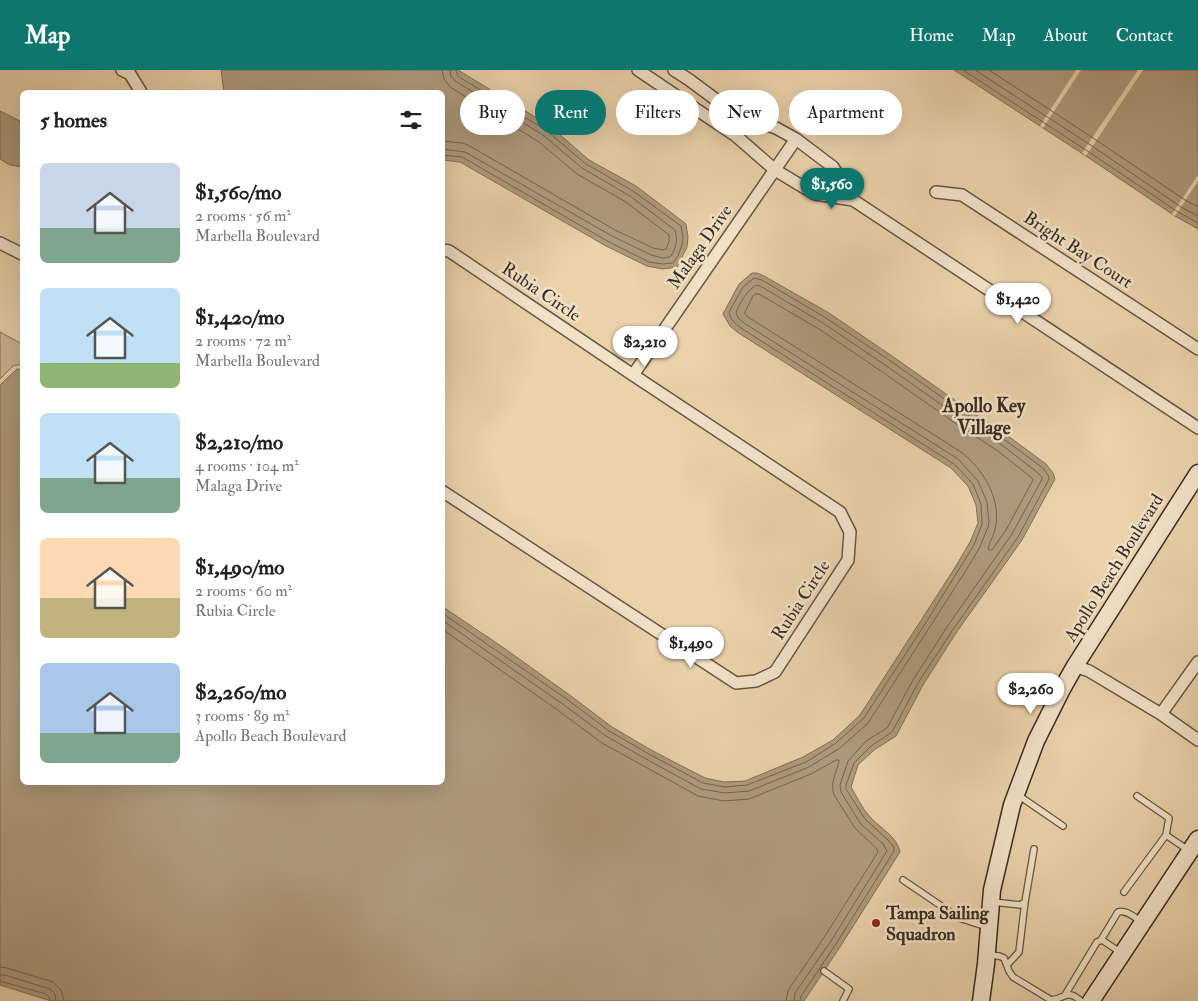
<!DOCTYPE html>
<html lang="en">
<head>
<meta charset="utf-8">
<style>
  body { margin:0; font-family:"IM FELL Double Pica",serif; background:#f2f2f2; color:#222; height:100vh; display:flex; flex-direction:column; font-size:19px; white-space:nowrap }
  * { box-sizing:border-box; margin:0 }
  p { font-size:16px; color:#767676 }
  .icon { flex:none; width:28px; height:28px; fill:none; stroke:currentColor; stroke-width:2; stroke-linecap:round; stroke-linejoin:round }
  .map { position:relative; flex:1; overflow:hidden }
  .side { position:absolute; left:20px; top:20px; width:425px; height:695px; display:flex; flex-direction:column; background:#fff; border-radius:8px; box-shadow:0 5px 20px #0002 }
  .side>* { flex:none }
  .guide { position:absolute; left:460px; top:20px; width:475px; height:45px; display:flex; gap:10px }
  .price { position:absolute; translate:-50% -42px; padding:0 11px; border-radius:18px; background:#fff; color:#222; font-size:16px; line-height:32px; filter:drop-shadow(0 1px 2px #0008) }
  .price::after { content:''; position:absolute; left:50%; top:30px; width:15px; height:11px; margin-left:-8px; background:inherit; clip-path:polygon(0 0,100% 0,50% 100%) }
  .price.current { background:#0f766e; color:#fff }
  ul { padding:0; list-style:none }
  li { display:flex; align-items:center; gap:15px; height:125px; padding:0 20px }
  li span { display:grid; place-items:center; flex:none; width:140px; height:100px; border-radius:8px; color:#555 }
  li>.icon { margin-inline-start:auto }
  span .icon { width:60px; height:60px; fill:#fffc; stroke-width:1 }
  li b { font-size:21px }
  h2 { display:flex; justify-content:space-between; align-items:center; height:60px; padding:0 20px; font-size:21px }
  .pill { padding:0 18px; border-radius:22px; background:#fff; box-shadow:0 5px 20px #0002; font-size:18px; line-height:45px }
  .pill.current { background:#0f766e; color:#fff }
  header { display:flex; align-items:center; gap:30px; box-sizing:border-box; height:70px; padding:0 25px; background:#0f766e; color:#fff }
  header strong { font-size:24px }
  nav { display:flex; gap:28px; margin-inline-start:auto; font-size:18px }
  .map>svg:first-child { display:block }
  .green { fill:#cdb694; stroke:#82715a }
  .water { fill:#ae9a7c; stroke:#7f6e58 }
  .pier { fill:#ebd2ab }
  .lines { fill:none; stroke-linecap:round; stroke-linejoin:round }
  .shore { stroke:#73634e; stroke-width:1 }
  .lane-casing { stroke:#655644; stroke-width:8 }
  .street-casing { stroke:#655644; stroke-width:14 }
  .secondary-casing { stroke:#382c21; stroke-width:19 }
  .lane { stroke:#f2e2c8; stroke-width:5.5 }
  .street { stroke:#f2e2c8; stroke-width:11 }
  .secondary { stroke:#f2e2c8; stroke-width:16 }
  .poi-dot { fill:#8f2418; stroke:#f2e2c8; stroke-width:2 }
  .labels { text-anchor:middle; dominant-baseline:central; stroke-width:5; stroke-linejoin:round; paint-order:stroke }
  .street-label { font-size:18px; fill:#382c21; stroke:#f2e2c8 }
  .poi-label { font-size:18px; font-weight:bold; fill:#382c21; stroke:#f2e2c8; text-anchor:start }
  .neighbourhood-label { font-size:19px; font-weight:bold; fill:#382c21; stroke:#f2e2c8 }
</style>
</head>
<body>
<header>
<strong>Map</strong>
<nav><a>Home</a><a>Map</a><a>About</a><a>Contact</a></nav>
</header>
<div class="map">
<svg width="1198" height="931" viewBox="0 0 1198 931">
  <rect width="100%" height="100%" fill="#ebd2ab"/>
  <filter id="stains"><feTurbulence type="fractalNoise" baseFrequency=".004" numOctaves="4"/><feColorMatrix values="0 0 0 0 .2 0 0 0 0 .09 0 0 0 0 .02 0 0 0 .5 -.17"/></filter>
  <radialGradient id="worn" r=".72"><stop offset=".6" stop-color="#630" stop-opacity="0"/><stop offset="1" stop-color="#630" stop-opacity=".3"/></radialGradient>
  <path class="green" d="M0 262 22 274V294L13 296 0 309Z"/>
  <path class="water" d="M221 0H458L550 56 589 90 636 116 686 154 688 167 687 177 677 197 663 199 647 196 606 176 460 92 443 90 442 22H224Z
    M954 0H1198V159L1175 146 1086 86Z
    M0 41 22 52V97L10 95 0 89Z
    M752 203H757L764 206 829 243 892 286 966 338 1008 366 1046 394 1053 403 1055 409 1022 470 956 563 923 615 896 666 874 680 858 695 851 717C857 727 862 738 870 747 880 758 897 766 900 782L840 877 804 931H51L0 915V315L17 299H22V712H442L443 537 501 576 571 626 612 657 651 680 705 708 724 712 745 711 803 687 833 670 860 645 956 496 970 472 978 453 976 435 968 416 951 398 737 262 730 256 723 244 739 214Z"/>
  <path class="pier" d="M1076 0H1081L1043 58 1040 56Z
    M1138 0H1143L1086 86 1082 83Z
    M1198 105V111L1175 146 1172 144Z"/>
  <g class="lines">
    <path class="shore" d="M442 0 444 9 450 17 539 72 577 104 626 132 669 165V172L666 179 663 180 653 178 615 160 468 75 462 73 442 71
      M963 0 1089 82 1178 142 1198 153
      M975 0 1092 76 1181 137 1198 146
      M989 0 1096 70 1185 130 1198 137
      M442 79 465 82 612 166 651 185 663 188 670 187C676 179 678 169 675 160L630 126 582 98 543 65 455 11 451 6 450 0
      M442 85 462 87 609 172 649 192 663 194 673 193 678 186 682 175 683 167 681 156 633 121 586 94 547 61 459 7 457 4 456 0
      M756 224H759L819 259 881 301 955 353 998 381 1032 408 1033 410 1006 460 992 480H989L988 478C990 471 995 463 996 455 1000 427 983 399 961 382L748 247 745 244V242L753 226Z
      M442 543 568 630 609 661 649 684 703 713 725 717 747 715 806 692 836 673 864 648 925 554 974 475 982 454 981 434 973 414 954 394 741 258C735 254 730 249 729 242L743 217 754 208 762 210 826 248 889 290 963 342 1005 370 1043 398 1048 405 1049 409 1018 467 952 561 918 613 892 662 871 676 854 693 846 715V719L865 749 888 770 894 777V781L836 874 801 926 800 931
      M442 550 564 635 606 666 646 689 701 719 725 723 749 721 809 697 840 678 868 653 965 502 980 477 988 457 989 452 987 432 978 411 958 389 744 253 739 249 736 243C740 232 746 222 756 215L760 216 823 253 885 295 959 347 1002 375 1038 403 1042 407V409L1012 464 947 557 913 610 887 658 866 671 848 691 840 715 841 722 860 753 883 774 887 781 831 871 795 923 794 931
      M442 559 559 641 602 673 698 726 724 731 749 729 811 704 836 690H839V692C836 703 830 714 834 725L855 758 877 779 878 782 825 866 789 919 787 925 786 931
      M0 897 7 898 53 912 61 920 64 931
      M0 905H5L50 919 55 924 56 931
      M0 911 46 924 49 927 50 931"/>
    <g class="lane-casing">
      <path id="lane" d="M1018 725 1063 756
        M1137 726 1169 748 1166 765
        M903 810 959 848 987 857
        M1124 822 1166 765 1188 780
        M993 832 1020 835 1025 832 1034 779
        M1101 870 1118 842C1126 839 1135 848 1142 852
        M988 885 999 886 1004 888 1009 901 1013 907 1051 930C1065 929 1066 918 1081 931
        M1007 895 1019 882 1025 832
        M824 901 849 919 843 931
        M1065 925 1097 872 1102 870 1120 882"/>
    </g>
    <g class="street-casing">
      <path id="street" d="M122 0 130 4 141 22
        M638 0 736 66 775 100 815 124 853 130 1198 358
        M674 0 688 9 738 46 776 58 796 69 833 97 853 130
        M936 122 962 125 1198 279
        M0 173 22 184
        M442 180 449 181 633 305 840 442 850 462 848 490 775 602 756 611 736 613 442 421
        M633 305 796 69
        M1075 596 1089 601 1161 644 1198 670
        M1161 644 1198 592"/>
    </g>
    <g class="secondary-casing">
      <path id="secondary" d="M981 931 986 894 992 820 1012 735 1036 671 1062 619 1075 596 1198 403
        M1091 931 1198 769"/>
    </g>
    <use href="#lane" class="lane"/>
    <use href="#street" class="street"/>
    <use href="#secondary" class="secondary"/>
  </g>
  <circle class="poi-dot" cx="876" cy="853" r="5"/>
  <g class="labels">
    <g class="street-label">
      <text transform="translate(700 177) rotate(-55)">Malaga Drive</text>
      <text transform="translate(1078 180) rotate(33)">Bright Bay Court</text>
      <text transform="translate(541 222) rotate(34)">Rubia Circle</text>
      <text transform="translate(1114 498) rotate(-58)">Apollo Beach Boulevard</text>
      <text transform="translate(801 530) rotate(-57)">Rubia Circle</text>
    </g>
    <g class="poi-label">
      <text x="886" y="843">Tampa Sailing<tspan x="886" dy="21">Squadron</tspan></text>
    </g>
    <g class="neighbourhood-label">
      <text x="984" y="336">Apollo Key<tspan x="984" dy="22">Village</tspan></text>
    </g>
  </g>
  <rect width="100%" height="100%" filter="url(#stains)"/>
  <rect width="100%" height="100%" fill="url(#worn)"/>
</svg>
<b class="price current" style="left:832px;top:140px">$1,560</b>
<b class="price" style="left:1018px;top:255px">$1,420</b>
<b class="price" style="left:645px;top:298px">$2,210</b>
<b class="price" style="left:691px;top:599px">$1,490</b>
<b class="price" style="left:1031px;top:645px">$2,260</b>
<div class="guide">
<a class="pill">Buy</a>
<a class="pill current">Rent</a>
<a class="pill">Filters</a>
<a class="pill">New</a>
<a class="pill">Apartment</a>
</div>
<section class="side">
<h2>5 homes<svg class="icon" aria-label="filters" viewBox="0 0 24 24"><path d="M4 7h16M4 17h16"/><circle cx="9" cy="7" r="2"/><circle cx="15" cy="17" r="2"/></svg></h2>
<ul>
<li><span style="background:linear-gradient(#c9d6e8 65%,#7fa58c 0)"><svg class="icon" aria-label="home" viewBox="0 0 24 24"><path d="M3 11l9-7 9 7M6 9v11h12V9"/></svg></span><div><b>$1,560/mo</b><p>2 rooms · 56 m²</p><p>Marbella Boulevard</p></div></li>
<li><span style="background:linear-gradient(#bfe0f5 75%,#8fb573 0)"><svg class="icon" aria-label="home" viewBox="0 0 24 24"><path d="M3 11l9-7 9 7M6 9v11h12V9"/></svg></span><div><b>$1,420/mo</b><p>2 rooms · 72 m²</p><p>Marbella Boulevard</p></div></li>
<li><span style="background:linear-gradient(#bfe0f5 65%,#7fa58c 0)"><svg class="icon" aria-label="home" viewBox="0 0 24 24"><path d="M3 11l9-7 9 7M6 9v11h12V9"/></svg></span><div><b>$2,210/mo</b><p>4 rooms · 104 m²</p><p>Malaga Drive</p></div></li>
<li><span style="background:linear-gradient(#ffd9b3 60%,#c2b280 0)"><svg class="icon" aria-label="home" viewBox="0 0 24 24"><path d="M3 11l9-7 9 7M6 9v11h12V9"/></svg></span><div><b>$1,490/mo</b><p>2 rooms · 60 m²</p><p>Rubia Circle</p></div></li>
<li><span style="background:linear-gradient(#a9c7e8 70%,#7fa58c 0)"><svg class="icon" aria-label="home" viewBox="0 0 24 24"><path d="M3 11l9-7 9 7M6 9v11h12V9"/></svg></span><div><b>$2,260/mo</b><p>3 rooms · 89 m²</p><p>Apollo Beach Boulevard</p></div></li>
</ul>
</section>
</div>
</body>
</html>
